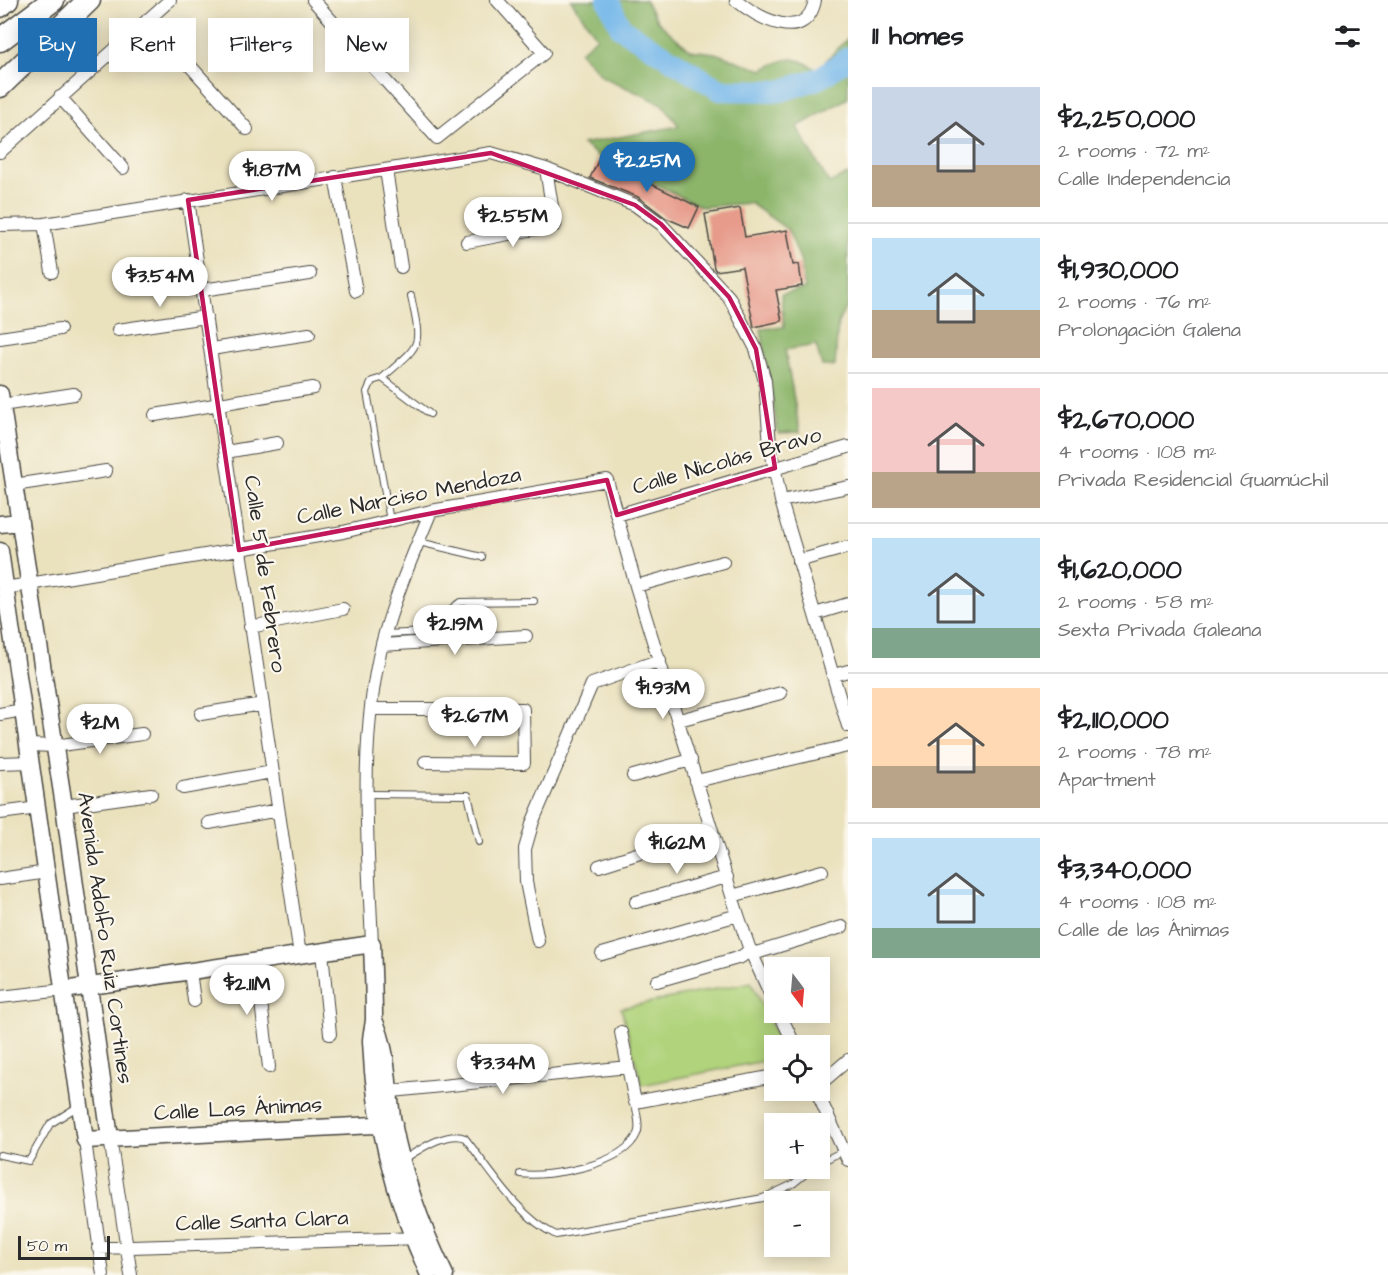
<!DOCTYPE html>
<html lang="en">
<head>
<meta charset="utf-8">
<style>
  body { margin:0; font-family:"Architects Daughter",sans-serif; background:#f6f6f6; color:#202124; height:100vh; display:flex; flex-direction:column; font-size:22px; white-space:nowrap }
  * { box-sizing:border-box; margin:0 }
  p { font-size:20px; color:#757577 }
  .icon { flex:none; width:33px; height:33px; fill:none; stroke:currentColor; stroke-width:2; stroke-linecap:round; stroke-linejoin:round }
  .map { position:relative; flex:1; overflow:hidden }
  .panel { display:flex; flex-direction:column; background:#fff; width:540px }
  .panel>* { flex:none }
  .hud { position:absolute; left:18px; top:18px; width:570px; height:54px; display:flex; gap:12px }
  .needle { width:39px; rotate:164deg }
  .tools { position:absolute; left:764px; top:957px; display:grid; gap:12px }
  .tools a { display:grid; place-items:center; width:66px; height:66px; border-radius:0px; background:#fff; box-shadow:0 3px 15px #0003; font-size:30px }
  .scale { position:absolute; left:18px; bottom:15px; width:92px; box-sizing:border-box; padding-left:6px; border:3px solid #2b2b2b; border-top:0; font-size:16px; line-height:21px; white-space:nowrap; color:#2b2b2b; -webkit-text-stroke:4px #fbf7ec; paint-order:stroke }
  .price { position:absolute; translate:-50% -51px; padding:0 14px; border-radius:21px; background:#fff; color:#222; font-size:20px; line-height:39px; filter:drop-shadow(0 2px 3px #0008) }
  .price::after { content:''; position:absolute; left:50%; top:36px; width:18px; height:14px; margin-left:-9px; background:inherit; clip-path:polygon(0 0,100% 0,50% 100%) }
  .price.on { background:#1f6fb2; color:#fff }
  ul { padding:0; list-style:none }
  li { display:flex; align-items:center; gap:18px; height:150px; padding:0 24px }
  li+li { border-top:2px solid #e0e0e0 }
  li span { display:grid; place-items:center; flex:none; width:168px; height:120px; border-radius:0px; color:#555 }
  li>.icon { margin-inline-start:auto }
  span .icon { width:72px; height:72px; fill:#fffc; stroke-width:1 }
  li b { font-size:26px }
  h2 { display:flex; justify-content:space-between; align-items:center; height:72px; padding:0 24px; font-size:26px }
  .tag { padding:0 21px; border-radius:0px; background:#fff; box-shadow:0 3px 15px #0003; font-size:21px; line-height:54px }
  .tag.on { background:#1f6fb2; color:#fff }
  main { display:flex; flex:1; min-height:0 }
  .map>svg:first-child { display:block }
  .green { fill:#b0d37b; stroke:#6e7f53; stroke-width:1.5 }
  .forest { fill:#8cb56b; stroke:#5c704b; stroke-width:1.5 }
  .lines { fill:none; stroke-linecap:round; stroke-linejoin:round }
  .river { stroke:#75b7ea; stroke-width:22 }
  .building { fill:#e79b8b }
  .lane-casing { stroke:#484641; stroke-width:8 }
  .street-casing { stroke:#484641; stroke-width:14 }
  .secondary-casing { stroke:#484641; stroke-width:19 }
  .highway-casing { stroke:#484641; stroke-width:25 }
  .lane { stroke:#fff; stroke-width:6 }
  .street { stroke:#fff; stroke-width:12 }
  .secondary { stroke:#fff; stroke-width:16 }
  .highway { stroke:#fff; stroke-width:22 }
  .marked { fill:none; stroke:#c2185b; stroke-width:4.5; stroke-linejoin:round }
  .labels { text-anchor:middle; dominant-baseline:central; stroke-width:4.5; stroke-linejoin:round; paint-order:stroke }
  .street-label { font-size:22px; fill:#2b2b2b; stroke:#fbf7ec }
</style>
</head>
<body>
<main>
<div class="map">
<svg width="848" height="1275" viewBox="0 0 848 1275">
  <rect width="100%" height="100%" fill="#fbf7ec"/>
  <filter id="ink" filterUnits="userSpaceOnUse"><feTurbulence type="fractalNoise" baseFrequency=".0167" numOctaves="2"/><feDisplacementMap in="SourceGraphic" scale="12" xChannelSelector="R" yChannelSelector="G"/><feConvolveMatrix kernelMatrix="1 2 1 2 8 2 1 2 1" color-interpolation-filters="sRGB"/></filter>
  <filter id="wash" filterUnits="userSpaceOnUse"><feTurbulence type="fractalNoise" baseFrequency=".008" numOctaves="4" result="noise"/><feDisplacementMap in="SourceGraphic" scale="24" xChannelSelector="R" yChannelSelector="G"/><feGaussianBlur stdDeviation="1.35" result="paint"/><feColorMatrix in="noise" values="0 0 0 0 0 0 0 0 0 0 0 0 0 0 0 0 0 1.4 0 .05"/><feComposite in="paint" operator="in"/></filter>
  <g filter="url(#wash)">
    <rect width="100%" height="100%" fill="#eae1bd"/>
    <path class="green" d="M751 982 781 1045 774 1046V1059L642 1085 621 1008Z"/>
    <path class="forest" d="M571 0H645L658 22 690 50 715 53 762 70C786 57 795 54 817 70L848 38V98L797 127 829 183 848 174V302L838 323 835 366H822L816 345 785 350 800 432 778 433 761 329 784 327 781 294 805 289 800 259 788 230 750 203 702 207 600 157 582 144 679 126 662 104 603 77 580 52 597 37Z"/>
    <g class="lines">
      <path class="river" d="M608 0 621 28 720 90 781 91 820 78 848 58"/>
    </g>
    <g id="blocks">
      <path class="building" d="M599 159 699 207 689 228 666 218 638 197 590 178Z
        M740 208 745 237 787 230 793 265 799 264 802 286 776 290 782 321 754 327 742 267 716 271 714 268 705 214Z"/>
    </g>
  </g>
  <g filter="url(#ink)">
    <use href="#blocks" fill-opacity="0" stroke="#484641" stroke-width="1.5"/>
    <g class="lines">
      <g class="lane-casing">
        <path id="lane" d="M382 378C422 343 422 349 411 296
          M390 521 367 392 372 381 382 378 430 414
          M419 542 482 557
          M385 634 450 631 452 627 451 609 460 602 534 601
          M368 794 468 795 479 842
          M0 1155 29 1161 50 1124 77 1107
          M403 1160C419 1150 447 1130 465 1138 491 1171 518 1217 556 1235L763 1198 793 1184 813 1168
          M819 1163 843 1151
          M520 1174C549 1178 624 1165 637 1134 641 1127 636 1111 635 1102"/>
      </g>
      <g class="street-casing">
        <path id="street" d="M313 0 437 138 544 53 497 0
          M736 0C757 17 806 46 815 0
          M148 19 247 129
          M60 97 123 168
          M0 152 170 0
          M386 170 401 267
          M335 177 356 291
          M188 200 300 955
          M44 224 52 272
          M0 225 44 224 491 153 546 169 635 205 661 224 729 297 756 349 765 381 770 445 781 501 848 726
          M467 242 555 225 546 169
          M202 290 310 274
          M118 330 206 317
          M0 338 60 329
          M211 349 309 334
          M2 405 74 394
          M155 415 313 388
          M226 452 277 443
          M14 485 106 471
          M781 501 848 487
          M617 515 848 447
          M798 561 848 547
          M636 586 723 562
          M5 588 343 532 431 511 607 480 636 586 738 915 750 950 774 1002
          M815 614 848 604
          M250 627 343 609
          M382 645 526 636
          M834 675 848 671
          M371 709H523L524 763 425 762
          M0 714 23 710
          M201 714 263 704
          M679 720 781 693
          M29 745 54 746 142 734
          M0 763 31 762
          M633 776 691 760
          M696 781 848 746
          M183 788 272 772
          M64 806 151 794
          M0 813 38 808
          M209 823 278 810
          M599 866 712 830
          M0 879 47 872
          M732 896 822 871
          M636 902 727 877
          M538 941 526 882 525 849 533 821 592 684 660 660
          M372 944C368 846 358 741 382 644 394 598 413 555 431 511
          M750 950 756 953 842 927
          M322 952 330 1034
          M602 954 738 915
          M256 962 269 1067
          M190 971 194 1001
          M657 981 741 957 750 950
          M0 997 64 990
          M779 1012 795 1046
          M621 1032 635 1102 774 1076
          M819 1085 848 1060
          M816 1090 848 1160
          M383 1092 628 1067
          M110 1138 131 1275
          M85 1140 103 1275
          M98 1248 421 1238"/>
      </g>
      <g class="secondary-casing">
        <path id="secondary" d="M0 394 64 806 110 1138
          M0 524 20 522
          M0 551 85 1140 394 1124
          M64 990 372 944C373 969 374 994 374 1018 374 1026 371 1033 371 1041 374 1123 395 1200 429 1275
          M374 1020C389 1052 387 1089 393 1123 403 1175 422 1228 445 1275"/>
      </g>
      <g class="highway-casing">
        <path id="highway" d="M0 6 7 0
          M0 40 53 0
          M0 86 89 0"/>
      </g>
      <use href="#lane" class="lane"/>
      <use href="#street" class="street"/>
      <use href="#secondary" class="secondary"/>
      <use href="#highway" class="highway"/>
    </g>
  </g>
  <path class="marked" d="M491 153 635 205 661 224 729 297 756 349 775 468 617 515 607 480 239 550 188 200Z"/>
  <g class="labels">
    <g class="street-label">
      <text transform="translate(727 461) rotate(-16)">Calle Nicolás Bravo</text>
      <text transform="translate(409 496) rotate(-11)">Calle Narciso Mendoza</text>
      <text transform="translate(265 574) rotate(82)">Calle 5 de Febrero</text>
      <text transform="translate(105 938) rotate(82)">Avenida Adolfo Ruiz Cortines</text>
      <text transform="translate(238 1109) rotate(-3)">Calle Las Ánimas</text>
      <text transform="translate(262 1221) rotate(-2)">Calle Santa Clara</text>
    </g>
  </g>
</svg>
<div class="tools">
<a><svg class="needle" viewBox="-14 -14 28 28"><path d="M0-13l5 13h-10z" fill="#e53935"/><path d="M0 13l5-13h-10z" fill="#757577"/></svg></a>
<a><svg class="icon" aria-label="locate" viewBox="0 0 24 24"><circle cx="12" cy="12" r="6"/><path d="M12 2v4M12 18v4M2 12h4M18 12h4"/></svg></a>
<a>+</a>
<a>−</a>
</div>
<div class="scale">50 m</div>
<b class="price on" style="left:647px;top:193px">$2.25M</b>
<b class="price" style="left:272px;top:202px">$1.87M</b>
<b class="price" style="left:513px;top:248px">$2.55M</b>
<b class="price" style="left:160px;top:308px">$3.54M</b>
<b class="price" style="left:455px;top:656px">$2.19M</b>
<b class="price" style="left:663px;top:720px">$1.93M</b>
<b class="price" style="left:475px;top:748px">$2.67M</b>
<b class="price" style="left:100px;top:755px">$2M</b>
<b class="price" style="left:677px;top:875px">$1.62M</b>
<b class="price" style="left:247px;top:1016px">$2.11M</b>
<b class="price" style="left:503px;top:1095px">$3.34M</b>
<div class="hud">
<a class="tag on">Buy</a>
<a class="tag">Rent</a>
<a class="tag">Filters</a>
<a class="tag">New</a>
</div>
</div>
<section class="panel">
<h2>11 homes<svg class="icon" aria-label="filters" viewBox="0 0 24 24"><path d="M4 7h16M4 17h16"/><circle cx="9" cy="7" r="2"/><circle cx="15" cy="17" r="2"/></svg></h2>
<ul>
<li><span style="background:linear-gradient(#c9d6e8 65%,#b9a48a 0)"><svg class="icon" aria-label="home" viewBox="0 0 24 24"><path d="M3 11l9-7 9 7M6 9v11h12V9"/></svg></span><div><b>$2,250,000</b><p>2 rooms · 72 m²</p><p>Calle Independencia</p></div></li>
<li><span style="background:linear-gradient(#bfe0f5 60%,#b9a48a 0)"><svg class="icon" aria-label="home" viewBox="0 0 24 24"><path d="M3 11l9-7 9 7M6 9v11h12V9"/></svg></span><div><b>$1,930,000</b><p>2 rooms · 76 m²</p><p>Prolongación Galena</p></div></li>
<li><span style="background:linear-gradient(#f6c9c9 70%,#b9a48a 0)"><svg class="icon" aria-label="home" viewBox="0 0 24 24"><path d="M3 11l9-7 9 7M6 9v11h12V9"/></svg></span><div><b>$2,670,000</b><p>4 rooms · 108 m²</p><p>Privada Residencial Guamúchil</p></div></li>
<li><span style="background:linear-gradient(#bfe0f5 75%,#7fa58c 0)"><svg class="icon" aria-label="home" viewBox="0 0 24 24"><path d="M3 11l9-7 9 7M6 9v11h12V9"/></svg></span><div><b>$1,620,000</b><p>2 rooms · 58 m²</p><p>Sexta Privada Galeana</p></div></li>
<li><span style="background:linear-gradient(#ffd9b3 65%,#b9a48a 0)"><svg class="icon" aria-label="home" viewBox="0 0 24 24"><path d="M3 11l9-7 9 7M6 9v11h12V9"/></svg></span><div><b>$2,110,000</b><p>2 rooms · 78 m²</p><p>Apartment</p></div></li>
<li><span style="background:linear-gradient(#bfe0f5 75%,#7fa58c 0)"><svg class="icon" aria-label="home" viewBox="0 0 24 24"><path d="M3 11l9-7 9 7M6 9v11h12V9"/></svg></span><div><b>$3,340,000</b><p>4 rooms · 108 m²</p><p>Calle de las Ánimas</p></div></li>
</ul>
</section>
</main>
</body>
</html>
